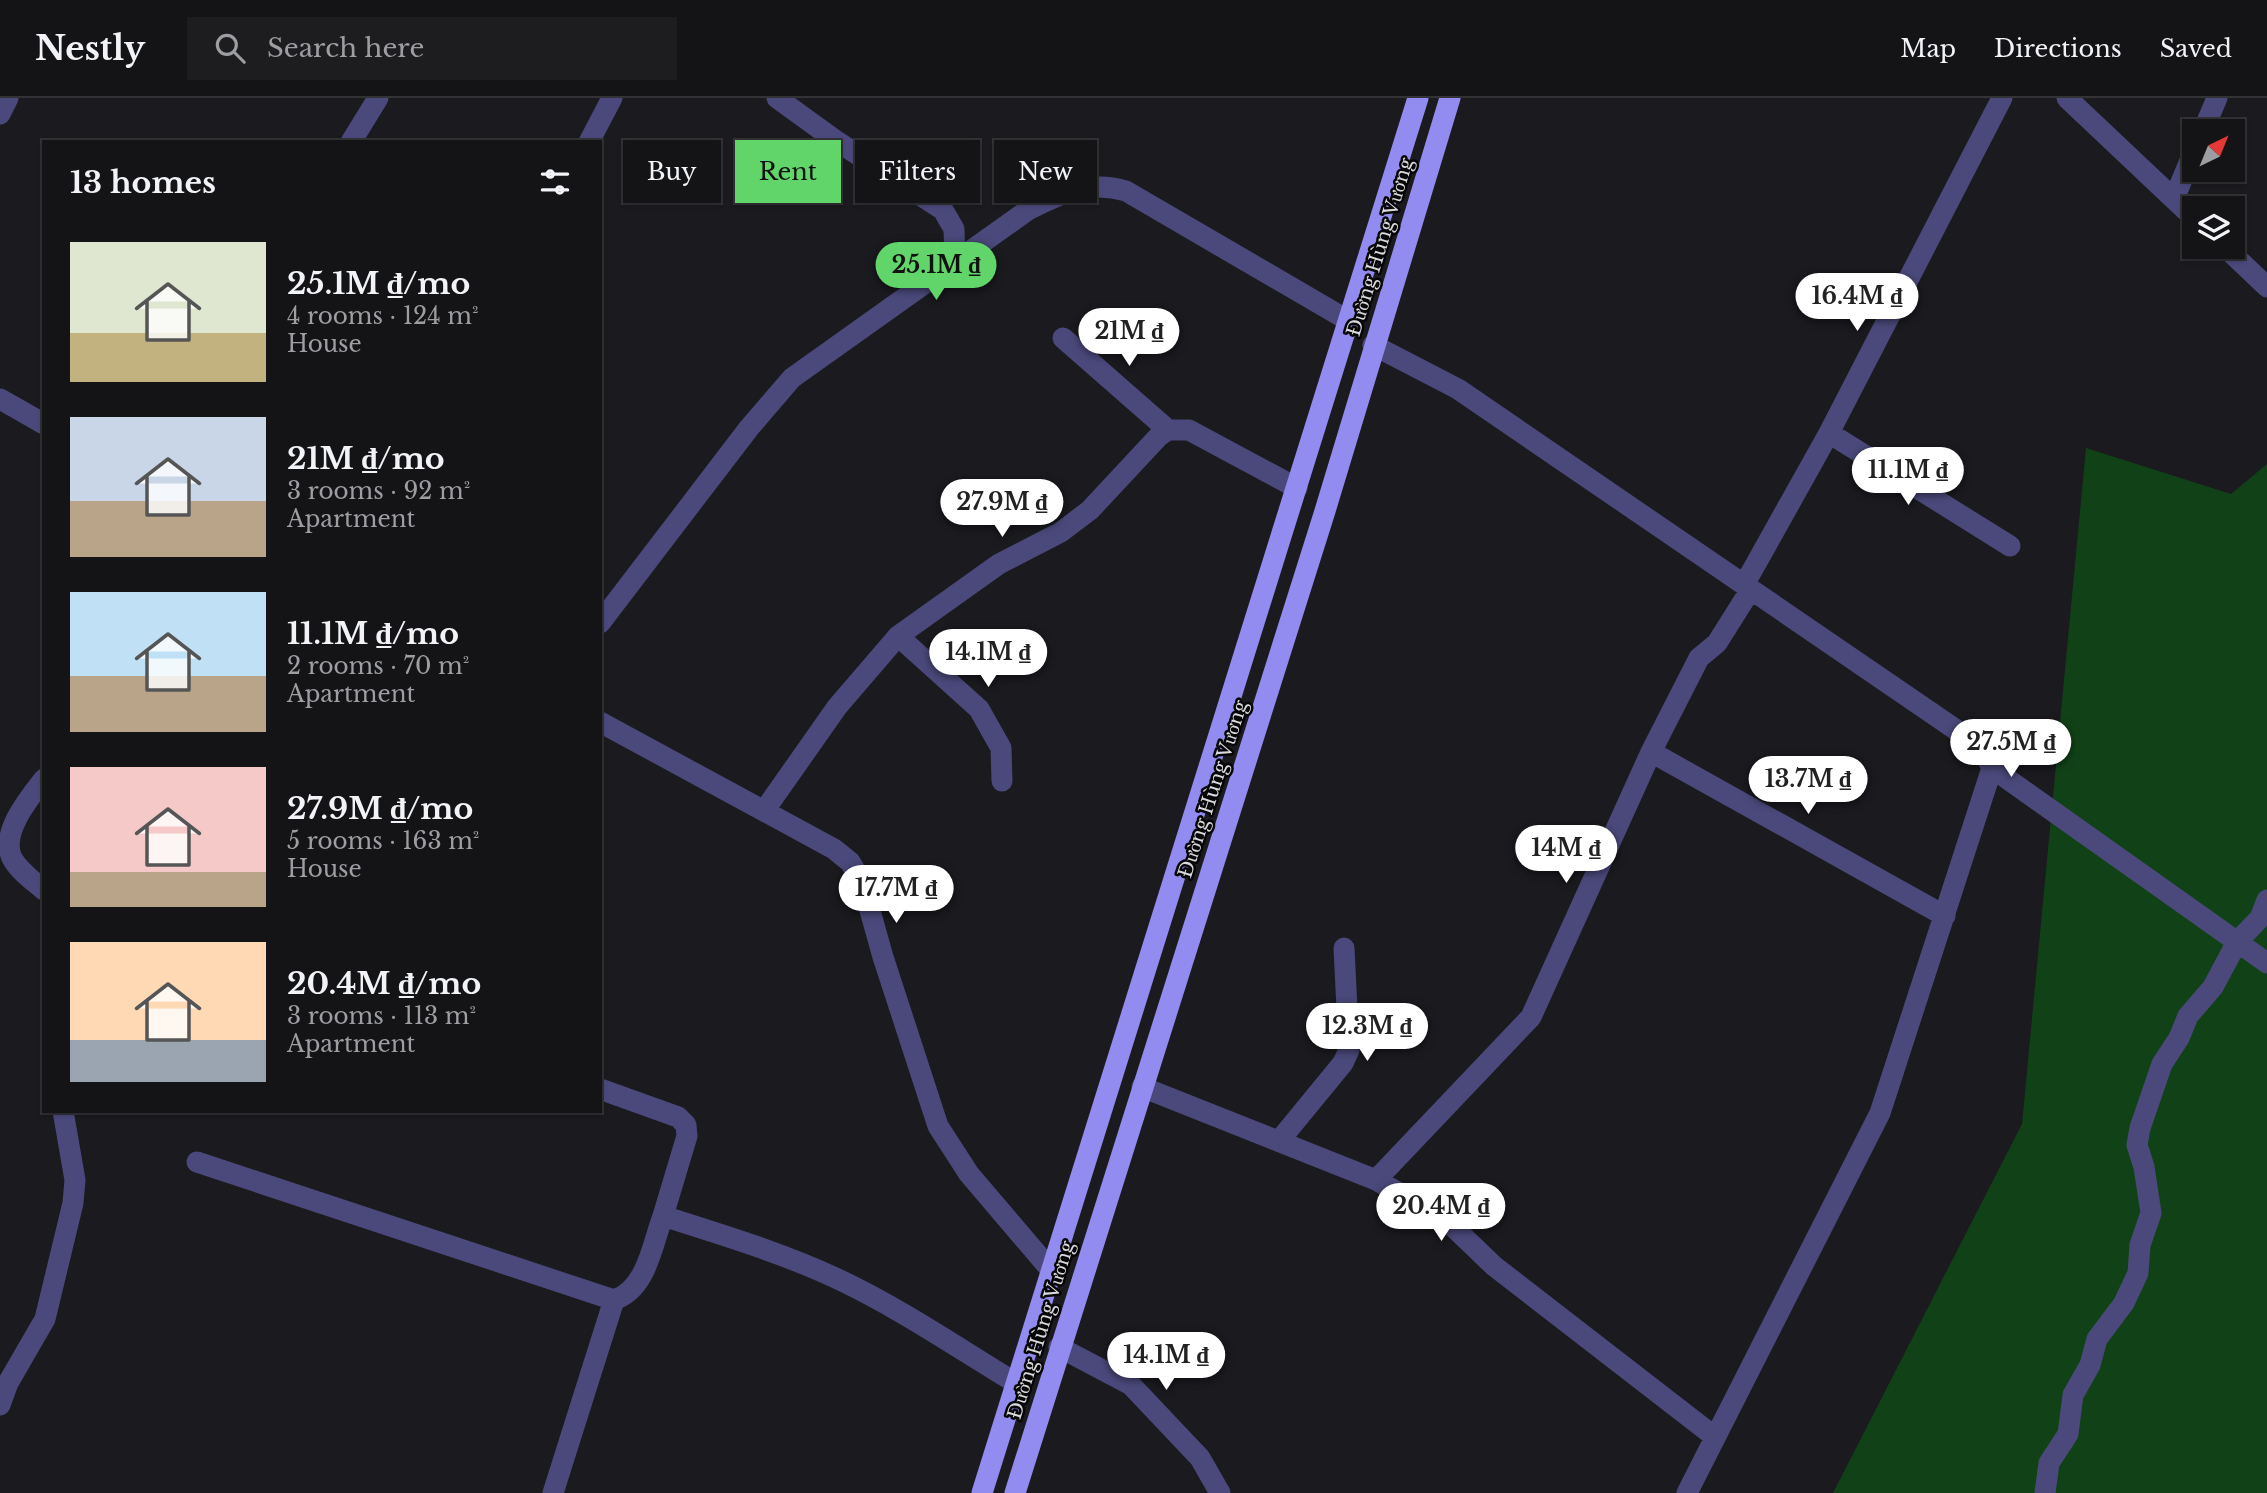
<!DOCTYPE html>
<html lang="en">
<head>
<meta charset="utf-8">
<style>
  body { margin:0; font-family:"Libre Baskerville",serif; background:#1d1d20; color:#f1f3f6; height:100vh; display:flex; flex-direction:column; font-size:26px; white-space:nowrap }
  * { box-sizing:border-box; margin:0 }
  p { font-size:23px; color:#9d9ea1 }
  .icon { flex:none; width:38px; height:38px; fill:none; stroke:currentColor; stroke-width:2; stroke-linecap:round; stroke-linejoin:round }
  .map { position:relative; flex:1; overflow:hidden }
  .side { position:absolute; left:42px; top:42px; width:560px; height:973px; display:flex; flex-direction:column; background:#141417; border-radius:0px; box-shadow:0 2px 5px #0004,0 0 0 2px #333336 }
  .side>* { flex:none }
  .banner { position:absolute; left:623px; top:42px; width:665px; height:63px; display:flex; gap:14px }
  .needle { width:46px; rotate:43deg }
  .tools { position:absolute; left:2182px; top:21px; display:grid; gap:14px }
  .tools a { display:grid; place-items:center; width:63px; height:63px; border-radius:0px; background:#141417; box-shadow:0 2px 5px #0004,0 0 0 2px #333336; font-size:35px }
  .price { position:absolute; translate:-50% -60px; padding:0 16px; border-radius:24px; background:#fff; color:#222; font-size:23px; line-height:46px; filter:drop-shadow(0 2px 4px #0008) }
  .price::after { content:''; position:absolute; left:50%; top:42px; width:21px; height:16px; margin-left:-10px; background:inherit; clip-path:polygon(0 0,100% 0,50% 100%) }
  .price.current { background:#61d46a; color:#111 }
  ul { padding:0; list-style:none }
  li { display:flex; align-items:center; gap:21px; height:175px; padding:0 28px }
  li span { display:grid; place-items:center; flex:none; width:196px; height:140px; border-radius:0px; color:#555 }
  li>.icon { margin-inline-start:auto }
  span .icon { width:84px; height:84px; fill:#fffc; stroke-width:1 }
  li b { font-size:30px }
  h2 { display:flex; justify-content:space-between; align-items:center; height:84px; padding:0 28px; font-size:30px }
  .pill { padding:0 24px; border-radius:0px; background:#141417; box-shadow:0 2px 5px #0004,0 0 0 2px #333336; font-size:24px; line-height:63px }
  .pill.current { background:#61d46a; color:#111 }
  header { display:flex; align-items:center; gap:42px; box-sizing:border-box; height:98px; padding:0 35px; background:#141417; border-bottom:2px solid #333336 }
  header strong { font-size:33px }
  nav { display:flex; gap:38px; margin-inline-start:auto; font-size:24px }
  .search { width:490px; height:63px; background:#1d1d20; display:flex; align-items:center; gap:18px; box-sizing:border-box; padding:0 24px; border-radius:0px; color:#9d9ea1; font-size:26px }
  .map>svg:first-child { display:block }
  .green { fill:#114217 }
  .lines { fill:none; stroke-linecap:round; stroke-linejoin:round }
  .minor { stroke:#4b497b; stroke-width:21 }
  .highway { stroke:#928cf0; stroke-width:21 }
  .labels { text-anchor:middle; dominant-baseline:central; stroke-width:5; stroke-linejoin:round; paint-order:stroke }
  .street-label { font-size:19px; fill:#d9d9dd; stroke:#060607 }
</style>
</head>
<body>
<header>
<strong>Nestly</strong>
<div class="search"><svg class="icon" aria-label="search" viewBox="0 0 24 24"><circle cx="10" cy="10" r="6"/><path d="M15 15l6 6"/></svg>Search here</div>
<nav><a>Map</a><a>Directions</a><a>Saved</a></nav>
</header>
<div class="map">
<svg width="2267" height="1395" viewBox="0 0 2267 1395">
  <rect width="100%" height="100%" fill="#1a1a1f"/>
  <path class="green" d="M2086 350 2231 396 2267 366V1395H1833L2022 1026Z"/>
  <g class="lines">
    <path class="minor" d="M777 0 835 42 943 112 954 131 955 165
      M2067 0 2194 120
      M0 16 8 0
      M2203 33 2217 0
      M351 44 378 0
      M589 44 612 0
      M2174 101 2194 53
      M2225 149 2267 189
      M1063 240 1168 332
      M1373 247 1458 291 1971 642 1982 650 1992 670 1880 1015 1687 1395
      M0 301 44 326
      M1829 335 2010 448
      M1744 487 1829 335 2002 0
      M600 525 749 330 792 280 1028 112C1061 95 1089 82 1126 93L1349 223
      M898 538 979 611 1001 650 1002 683
      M600 624 834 751 850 764 862 784 883 859 938 1028 969 1076 1050 1171
      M1651 654 1945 818
      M1992 670 2267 865
      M44 681C29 700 0 735 12 760 19 773 33 783 44 792
      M764 713 837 609 898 538 999 466 1061 434 1090 412 1159 338 1168 332H1189L1297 390
      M1142 989 1376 1082 1444 1120 1494 1168 1715 1339
      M600 991 678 1019 686 1027 687 1038 663 1118
      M1279 1043 1343 965 1349 952 1344 850
      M197 1064 614 1202C647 1191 652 1147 663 1118 723 1137 783 1155 840 1182 901 1211 958 1250 1016 1285
      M1376 1082 1531 919 1651 654 1699 560 1717 545 1751 491
      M1059 1249 1131 1287 1200 1360 1220 1395
      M0 1307 8 1285 45 1221 73 1105 75 1082 63 1013
      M553 1395 614 1202
      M2045 1395 2049 1365 2068 1336 2073 1297 2090 1267 2097 1241 2124 1205 2138 1175 2140 1147 2151 1115 2144 1069 2137 1047 2140 1030 2162 966 2179 940 2188 918 2213 889 2237 844 2260 820 2267 802"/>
    <path class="highway" d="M982 1395 1418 0
      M1015 1395 1325 413 1450 0"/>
  </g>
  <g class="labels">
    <g class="street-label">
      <text transform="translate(1380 149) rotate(-73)">Đường Hùng Vương</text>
      <text transform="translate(1213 691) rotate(-72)">Đường Hùng Vương</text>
      <text transform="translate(1041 1232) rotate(-73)">Đường Hùng Vương</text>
    </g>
  </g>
</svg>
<div class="tools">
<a><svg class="needle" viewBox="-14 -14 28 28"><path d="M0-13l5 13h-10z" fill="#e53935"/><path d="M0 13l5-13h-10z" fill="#9d9ea1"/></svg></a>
<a><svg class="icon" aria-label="layers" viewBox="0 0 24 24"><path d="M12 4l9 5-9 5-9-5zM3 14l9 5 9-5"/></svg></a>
</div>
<b class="price current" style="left:936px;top:204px">25.1M ₫</b>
<b class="price" style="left:1857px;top:235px">16.4M ₫</b>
<b class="price" style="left:1129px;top:270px">21M ₫</b>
<b class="price" style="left:1908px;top:409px">11.1M ₫</b>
<b class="price" style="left:1002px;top:441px">27.9M ₫</b>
<b class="price" style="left:988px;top:591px">14.1M ₫</b>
<b class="price" style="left:2011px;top:681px">27.5M ₫</b>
<b class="price" style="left:1808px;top:718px">13.7M ₫</b>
<b class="price" style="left:1566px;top:787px">14M ₫</b>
<b class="price" style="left:896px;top:827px">17.7M ₫</b>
<b class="price" style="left:1367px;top:965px">12.3M ₫</b>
<b class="price" style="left:1441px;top:1145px">20.4M ₫</b>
<b class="price" style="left:1166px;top:1294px">14.1M ₫</b>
<div class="banner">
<a class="pill">Buy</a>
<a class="pill current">Rent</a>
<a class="pill">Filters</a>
<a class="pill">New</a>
</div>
<section class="side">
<h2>13 homes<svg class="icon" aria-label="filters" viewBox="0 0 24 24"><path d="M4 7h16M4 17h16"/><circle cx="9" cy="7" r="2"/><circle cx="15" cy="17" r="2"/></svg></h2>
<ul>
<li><span style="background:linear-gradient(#dfe7d0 65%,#c2b280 0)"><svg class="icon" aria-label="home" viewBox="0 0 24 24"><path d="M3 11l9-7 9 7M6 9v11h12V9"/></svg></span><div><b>25.1M ₫/mo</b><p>4 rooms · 124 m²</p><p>House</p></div></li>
<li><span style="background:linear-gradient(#c9d6e8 60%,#b9a48a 0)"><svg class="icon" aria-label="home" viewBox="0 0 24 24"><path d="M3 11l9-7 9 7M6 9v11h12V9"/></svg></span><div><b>21M ₫/mo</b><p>3 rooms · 92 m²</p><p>Apartment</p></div></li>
<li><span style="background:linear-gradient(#bfe0f5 60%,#b9a48a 0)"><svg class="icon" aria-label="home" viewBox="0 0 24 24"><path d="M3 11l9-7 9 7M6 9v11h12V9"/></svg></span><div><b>11.1M ₫/mo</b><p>2 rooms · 70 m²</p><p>Apartment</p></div></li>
<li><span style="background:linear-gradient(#f6c9c9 75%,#b9a48a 0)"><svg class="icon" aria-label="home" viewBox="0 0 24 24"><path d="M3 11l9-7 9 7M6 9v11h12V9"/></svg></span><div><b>27.9M ₫/mo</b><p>5 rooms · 163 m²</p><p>House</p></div></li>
<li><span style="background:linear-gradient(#ffd9b3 70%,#9aa5b1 0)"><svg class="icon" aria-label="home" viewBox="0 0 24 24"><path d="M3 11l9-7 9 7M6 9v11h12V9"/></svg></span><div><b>20.4M ₫/mo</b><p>3 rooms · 113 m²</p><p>Apartment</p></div></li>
</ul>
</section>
</div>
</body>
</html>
